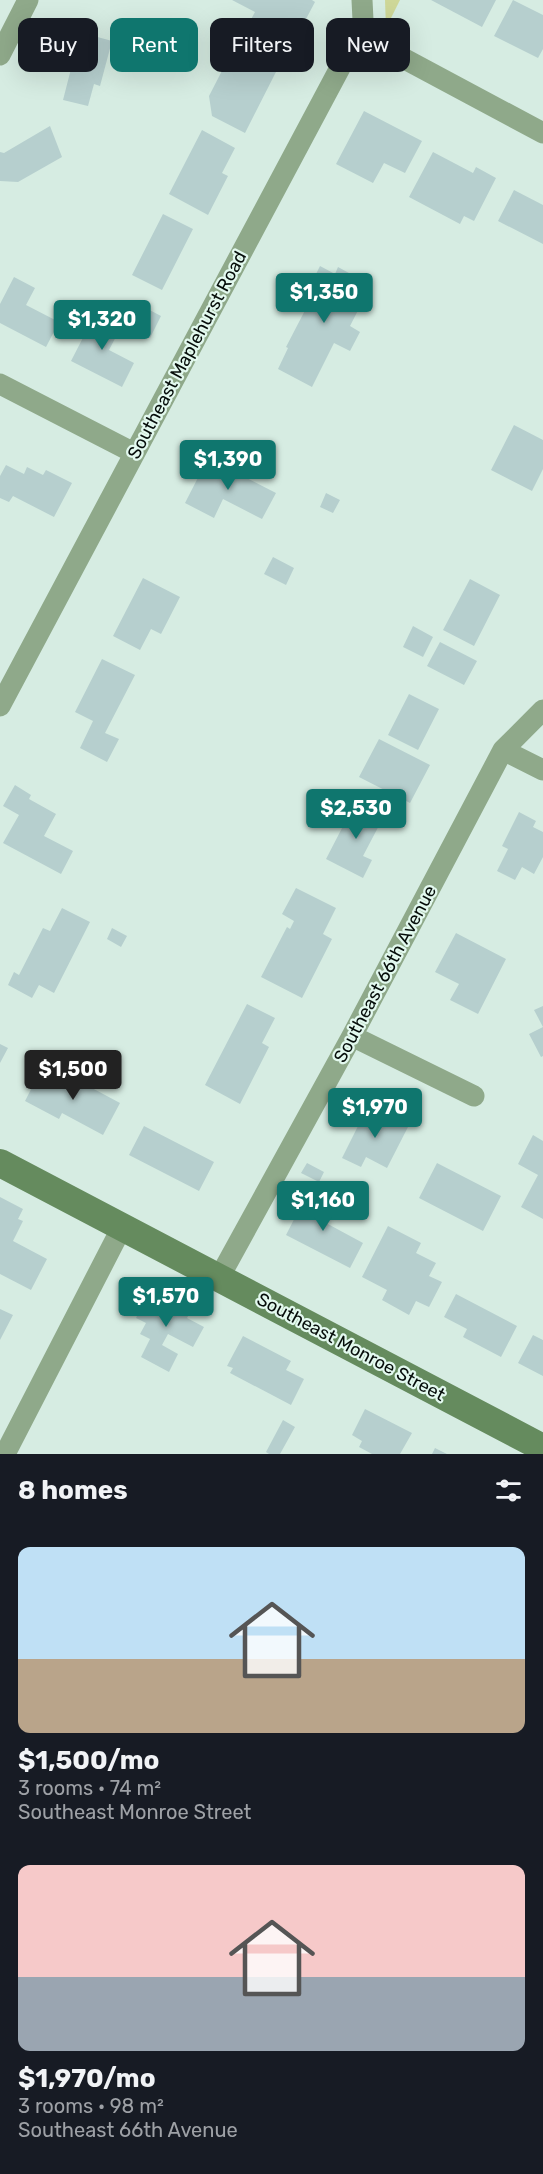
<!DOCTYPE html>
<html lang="en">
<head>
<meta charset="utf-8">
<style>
  body { margin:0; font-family:Rubik,sans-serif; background:#242831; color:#f1f3f6; height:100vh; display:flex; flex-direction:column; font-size:22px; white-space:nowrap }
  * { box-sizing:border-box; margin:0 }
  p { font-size:20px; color:#9ea1a6 }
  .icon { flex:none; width:33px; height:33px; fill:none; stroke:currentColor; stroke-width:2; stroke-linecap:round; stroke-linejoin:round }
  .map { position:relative; height:1454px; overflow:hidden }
  .side { display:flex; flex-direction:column; background:#171b24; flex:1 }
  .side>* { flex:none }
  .guide { position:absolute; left:18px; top:18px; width:507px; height:54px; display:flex; gap:12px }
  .price { position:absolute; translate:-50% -51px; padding:0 14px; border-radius:6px; background:#0f766e; color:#fff; font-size:20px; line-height:39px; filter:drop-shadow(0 2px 3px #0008) }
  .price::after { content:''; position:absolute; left:50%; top:36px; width:18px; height:14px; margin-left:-9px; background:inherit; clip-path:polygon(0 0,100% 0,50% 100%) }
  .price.active { background:#222; color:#fff }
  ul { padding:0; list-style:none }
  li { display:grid; align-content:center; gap:12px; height:318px; padding:0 18px }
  li span { display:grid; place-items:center; height:186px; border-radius:12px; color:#555 }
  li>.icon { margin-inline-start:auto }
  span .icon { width:108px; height:108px; fill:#fffc; stroke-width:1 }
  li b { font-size:26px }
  h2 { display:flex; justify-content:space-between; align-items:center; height:72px; padding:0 18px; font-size:26px }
  .chip { padding:0 21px; border-radius:12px; background:#171b24; box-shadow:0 6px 24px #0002; font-size:21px; line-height:54px }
  .chip.active { background:#0f766e; color:#fff }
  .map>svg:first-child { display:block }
  .green { fill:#ced798 }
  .building { fill:#b6cfce }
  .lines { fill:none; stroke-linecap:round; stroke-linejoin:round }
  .street { stroke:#8fa98a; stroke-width:21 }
  .secondary { stroke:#658b5e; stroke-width:28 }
  .labels { text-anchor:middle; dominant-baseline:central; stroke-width:4.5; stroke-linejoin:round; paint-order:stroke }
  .street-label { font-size:18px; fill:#060d0a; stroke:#e3f9ef }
</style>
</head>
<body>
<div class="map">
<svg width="543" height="1454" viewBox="0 0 543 1454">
  <rect width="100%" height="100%" fill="#d6ece2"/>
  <path class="green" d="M385 0H400L386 28Z"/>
  <path class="building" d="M232 0H312L315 2 298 34 273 21 261 44 243 34 255 12Z
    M431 0H496L482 27Z
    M513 0 543 15V49L538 58 494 36Z
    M65 28 112 41 100 86 94 84 88 106 63 100 72 65 62 62 66 45 61 43Z
    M246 48 279 66 245 133 212 116 209 96 225 65 234 70Z
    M364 111 422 141 405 173 384 163 373 183 336 164Z
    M50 126 62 157 18 182 0 181V152L4 153Z
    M202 130 235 148 222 173 228 176 208 215 169 194Z
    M433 152 473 173 476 167 496 178 474 221 464 216 460 224 409 197Z
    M514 190 543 205V244L498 221Z
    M163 214 193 229 162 290 132 275Z
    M320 266 335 274 338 267 371 285 350 326 360 332 350 351 334 343 312 387 278 369 288 348 286 347 314 293 308 290Z
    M14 277 35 288 26 305 59 322 46 347 0 323V304Z
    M140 305 161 316 150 338 129 327Z
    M91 312 121 327 109 350 134 363 122 387 71 361 89 326 85 324Z
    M514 425 543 440V469L532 491 491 470Z
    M208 458 276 493 262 519 223 499 214 518 185 503Z
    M6 465 24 474 27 467 43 475 46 470 72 483 54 517 13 496 9 502 0 498V476Z
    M326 493 340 500 333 513 320 507Z
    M273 557 294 568 286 585 264 574Z
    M143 578 180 597 161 634 151 629 140 650 113 636Z
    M470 579 500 595 474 646 443 630Z
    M413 626 433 637 423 657 403 647Z
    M440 642 477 661 464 685 427 666Z
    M102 659 135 675 105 733 119 739 107 762 80 748 93 721 75 712Z
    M409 694 439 709 418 750 388 735Z
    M379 739 430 765 410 803 359 777Z
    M15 785 31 795 29 799 56 814 44 836 73 851 61 874 3 843 19 815 3 806Z
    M356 801 384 816 363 856 372 860 363 878 326 859Z
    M519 812 536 821 533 827 543 832V857L534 874 522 867 515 880 497 871 508 849 502 846Z
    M296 888 336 908 323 934 332 939 302 998 261 977 287 927 290 929 294 921 282 914Z
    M62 908 90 922 54 993 39 985 32 998 8 985 14 972 19 975 43 928 50 931Z
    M112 928 127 936 121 947 107 939Z
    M456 933 506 959 478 1014 450 1000 459 984 435 972Z
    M247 1004 275 1018 262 1043 269 1047 240 1104 205 1085Z
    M543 1006V1056L541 1057 529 1034 543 1027 534 1010Z
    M0 1044 8 1048 0 1063Z
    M40 1072 57 1081 62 1072 120 1103 103 1135 62 1113 59 1119 25 1101Z
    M368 1106 408 1127 387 1168 366 1157 361 1167 342 1158Z
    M144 1126 214 1162 199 1191 129 1155Z
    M533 1135 543 1141V1219L521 1207 538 1175 518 1164Z
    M307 1163 324 1172 319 1182 301 1173Z
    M437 1163 501 1196 483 1231 419 1198Z
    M308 1192 334 1206 326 1223 363 1243 350 1268 286 1235Z
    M0 1197 23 1209 18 1219 23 1221 13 1241 47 1259 31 1290 0 1274Z
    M388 1226 421 1243 416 1253 436 1263 429 1276 442 1282 429 1307 416 1301 409 1315 382 1300 387 1290 362 1277Z
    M151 1288 192 1309 187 1318 204 1327 193 1347 168 1334 162 1345 178 1354 169 1372 141 1357 150 1339 140 1334 146 1323 136 1318Z
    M456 1294 517 1326 501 1357 463 1337 467 1329 444 1317Z
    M0 1309 13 1315 0 1340Z
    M533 1335 543 1340V1376L518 1363Z
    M243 1336 291 1361 286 1370 304 1379 291 1405 230 1373 233 1368 227 1366Z
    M365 1409 412 1433 400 1454H372L359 1447 362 1441 352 1435Z
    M283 1420 295 1427 280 1454H269L266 1452Z
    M435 1448 447 1454H432Z"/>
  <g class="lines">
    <path class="street" d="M358 34 543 133
      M0 55 28 0
      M0 384 134 453
      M0 706 358 34 363 20 362 0
      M503 750 543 770
      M352 1036 474 1096
      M219 1278 352 1036 503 750 543 710
      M5 1454 122 1227"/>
    <path class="secondary" d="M0 1163 543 1448"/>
  </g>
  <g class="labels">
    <g class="street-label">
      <text transform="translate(187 355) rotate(-62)">Southeast Maplehurst Road</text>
      <text transform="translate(385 974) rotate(-62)">Southeast 66th Avenue</text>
      <text transform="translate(351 1347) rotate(28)">Southeast Monroe Street</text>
    </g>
  </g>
</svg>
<b class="price" style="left:324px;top:324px">$1,350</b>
<b class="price" style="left:102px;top:351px">$1,320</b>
<b class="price" style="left:228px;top:491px">$1,390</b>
<b class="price" style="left:356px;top:840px">$2,530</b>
<b class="price active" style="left:73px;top:1101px">$1,500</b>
<b class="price" style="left:375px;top:1139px">$1,970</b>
<b class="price" style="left:323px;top:1232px">$1,160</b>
<b class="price" style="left:166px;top:1328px">$1,570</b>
<div class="guide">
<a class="chip">Buy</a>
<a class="chip active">Rent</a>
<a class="chip">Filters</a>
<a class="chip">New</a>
</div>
</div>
<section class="side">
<h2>8 homes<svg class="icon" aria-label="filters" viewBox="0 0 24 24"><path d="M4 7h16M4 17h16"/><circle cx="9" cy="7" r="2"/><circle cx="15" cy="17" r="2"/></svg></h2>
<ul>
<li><span style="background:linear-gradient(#bfe0f5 60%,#b9a48a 0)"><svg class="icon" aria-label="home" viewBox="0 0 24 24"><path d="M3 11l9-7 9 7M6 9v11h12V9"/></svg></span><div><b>$1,500/mo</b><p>3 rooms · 74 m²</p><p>Southeast Monroe Street</p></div></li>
<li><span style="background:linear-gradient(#f6c9c9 60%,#9aa5b1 0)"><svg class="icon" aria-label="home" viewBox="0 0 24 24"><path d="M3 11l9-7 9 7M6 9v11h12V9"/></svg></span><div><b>$1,970/mo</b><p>3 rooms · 98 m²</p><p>Southeast 66th Avenue</p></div></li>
</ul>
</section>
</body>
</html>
